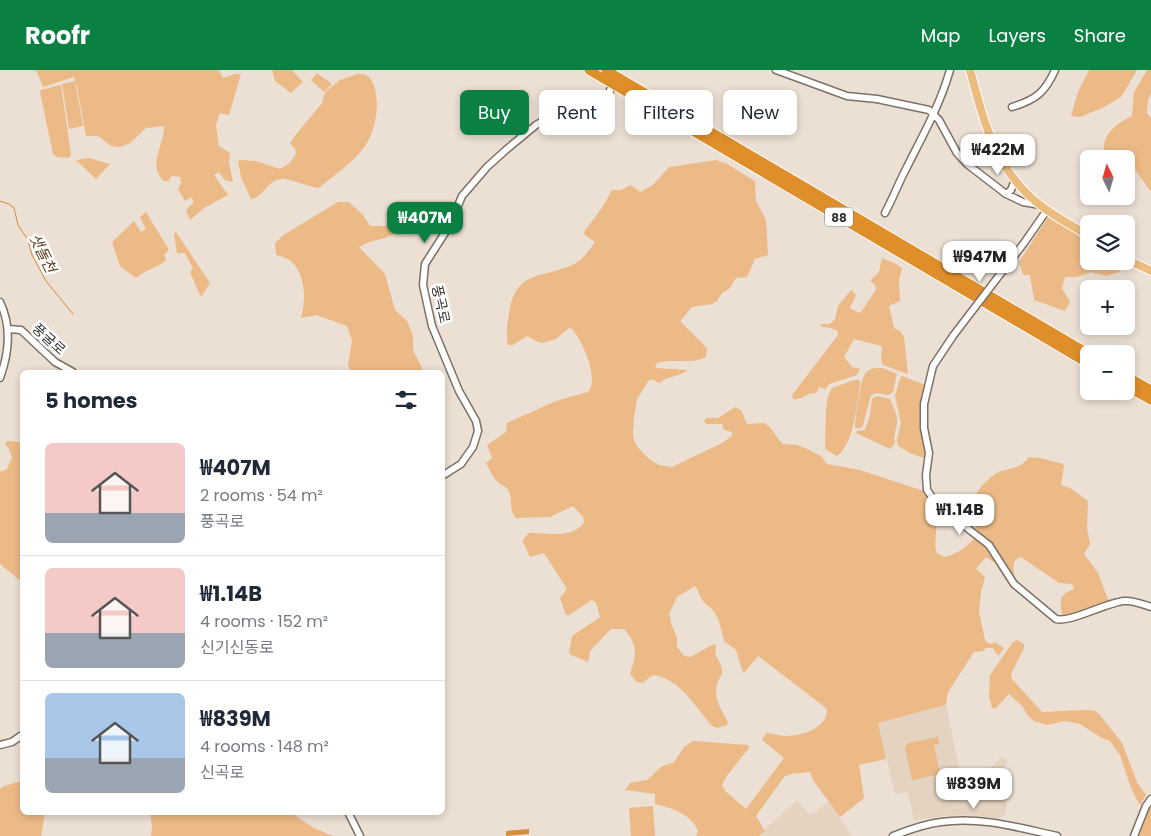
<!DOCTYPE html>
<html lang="en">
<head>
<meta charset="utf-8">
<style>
  body { margin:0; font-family:Poppins,"Noto Sans KR",sans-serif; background:#f6f6f7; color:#1f2937; height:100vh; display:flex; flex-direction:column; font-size:19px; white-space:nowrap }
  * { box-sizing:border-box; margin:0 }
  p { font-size:16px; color:#747a83 }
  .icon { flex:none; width:28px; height:28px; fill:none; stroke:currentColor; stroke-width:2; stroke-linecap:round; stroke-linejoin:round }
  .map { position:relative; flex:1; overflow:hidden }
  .panel { position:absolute; left:20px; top:300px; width:425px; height:445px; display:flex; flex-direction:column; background:#fff; border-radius:8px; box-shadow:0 2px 8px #0003 }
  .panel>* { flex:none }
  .top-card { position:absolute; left:460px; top:20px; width:475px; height:45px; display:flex; gap:10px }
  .needle { width:32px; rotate:355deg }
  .fabs { position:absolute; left:1080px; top:80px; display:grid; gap:10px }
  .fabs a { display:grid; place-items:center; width:55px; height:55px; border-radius:8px; background:#fff; box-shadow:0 2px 8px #0003; font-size:25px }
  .price { position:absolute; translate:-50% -42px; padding:0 11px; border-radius:10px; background:#fff; color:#222; font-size:16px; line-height:32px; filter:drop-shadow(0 1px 2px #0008) }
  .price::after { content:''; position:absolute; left:50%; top:30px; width:15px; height:11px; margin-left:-8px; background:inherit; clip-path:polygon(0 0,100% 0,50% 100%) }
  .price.current { background:#0b8043; color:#fff }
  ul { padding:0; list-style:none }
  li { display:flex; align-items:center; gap:15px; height:125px; padding:0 25px }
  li+li { border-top:1px solid #e0e1e3 }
  li span { display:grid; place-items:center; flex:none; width:140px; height:100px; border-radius:8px; color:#555 }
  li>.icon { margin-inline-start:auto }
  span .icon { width:60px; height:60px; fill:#fffc; stroke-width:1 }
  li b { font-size:21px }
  h2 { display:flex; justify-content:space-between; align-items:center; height:60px; padding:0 25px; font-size:21px }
  .chip { padding:0 18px; border-radius:8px; background:#fff; box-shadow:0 2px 8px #0003; font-size:18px; line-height:45px }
  .chip.current { background:#0b8043; color:#fff }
  header { display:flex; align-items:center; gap:30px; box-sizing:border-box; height:70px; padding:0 25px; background:#0b8043; color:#fff }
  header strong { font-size:24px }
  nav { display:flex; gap:28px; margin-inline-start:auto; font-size:18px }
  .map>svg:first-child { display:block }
  .built { fill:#e4d3c1 }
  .green { fill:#ecba86 }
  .water { fill:#d38d3b }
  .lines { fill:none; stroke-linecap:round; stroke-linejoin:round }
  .stream { stroke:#d38d3b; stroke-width:1 }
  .minor-casing { stroke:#7d7166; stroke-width:9 }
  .major-casing { stroke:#fff; stroke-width:10 }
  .highway-casing { stroke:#fff; stroke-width:11 }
  .minor { stroke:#fff; stroke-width:6 }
  .major { stroke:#ecbc7f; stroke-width:8 }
  .highway { stroke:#df8f29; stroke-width:9 }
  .minor-bridge-casing { stroke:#7d7166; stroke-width:9; stroke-linecap:butt }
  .minor-bridge { stroke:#fff; stroke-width:6 }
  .labels { text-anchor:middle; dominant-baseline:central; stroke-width:5; stroke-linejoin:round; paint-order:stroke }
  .shield { fill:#fff; stroke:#73706d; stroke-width:1 }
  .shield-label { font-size:12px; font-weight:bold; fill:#37322e }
  .street-label { font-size:14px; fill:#37322e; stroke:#fff }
  .water-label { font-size:15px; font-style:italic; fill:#5f4120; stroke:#fff }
</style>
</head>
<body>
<header>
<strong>Roofr</strong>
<nav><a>Map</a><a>Layers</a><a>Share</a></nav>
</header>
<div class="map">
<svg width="1151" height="766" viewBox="0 0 1151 766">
  <rect width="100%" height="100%" fill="#ecdfd3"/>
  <path class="built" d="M946 635 961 708 964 713 970 709 977 701 982 702 992 697 1001 686 1008 691 998 714 1007 726 1006 743 1000 748 963 745 945 746 914 750 908 722 895 724 878 653Z
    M797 730 810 745 829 732 852 766H758Z"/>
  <path class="green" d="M32 0H219L223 8 235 4H241L229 45 220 43 216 55 219 76 230 83 229 92 233 112 225 110 218 102 214 105 228 125 204 138 190 150 186 140 194 132 191 127 185 131 178 119 181 113 180 107 172 106 168 111H164C147 95 164 77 164 56L146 58 130 73 120 77 111 76 98 66H86L77 17 74 7 43 17 37 2Z
    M272 0H292L303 12 291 23 275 11Z
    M1089 0H1137L1121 27 1102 38 1080 47 1071 46 1078 22Z
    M1147 0H1151V24L1148 29 1147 43 1151 48V122L1134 98 1126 95V89H1105C1100 65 1113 56 1132 46L1134 22Z
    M317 3 332 14 324 22 311 10Z
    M357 4C366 3 371 7 374 16 380 34 376 60 365 76 354 92 334 105 319 118 308 117 287 107 280 109 267 111 264 127 251 129L241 107 238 91 241 90 256 91 280 99 290 93 296 84 295 79 290 73 294 67 322 33 325 22 340 10Z
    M75 11 83 56 69 59 62 14Z
    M61 15 71 85 69 88 57 87 53 84 40 22 41 20Z
    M89 88 110 94 96 109 76 90Z
    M716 90 727 94 755 111 756 131 766 150 768 185 755 189 747 207 736 208 729 219 722 223 717 231 712 234 692 237 681 250V252L707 278 706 287C691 295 672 288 657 293L655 297 656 298 688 300C680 307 670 305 659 313L653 310H649L637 329 634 347 633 366 636 375 649 389 659 395 672 397 722 373 732 366V362L724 360 722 354H706L704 351 707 348H718L735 337 741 340 747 354 764 353 770 357 779 370 783 374 797 375 805 378 821 386 827 394 860 400 924 421C933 434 937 447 936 463 936 470 934 477 937 483L944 487C958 484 966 477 976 467L985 473 997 491 993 492 986 487 976 499 985 507 981 522 979 542 985 570 987 573 992 574 995 572 1004 578 998 586 993 578H986L983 581 974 582 948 622 946 635 878 653 886 689 859 695 864 728 840 747 813 710 810 702 791 704 784 707 756 746 765 761 758 766H696L698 761C692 744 671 738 655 734V724L625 720 630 713 647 710 661 697 674 692 684 677 693 671 748 675 749 678 726 707 722 715 725 721 746 739 784 688 762 670 766 663C772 663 779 666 785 666 801 666 826 659 827 641L826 638 758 586 745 602 743 603 736 580 724 571C721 559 720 549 712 539 710 536 705 535 703 531 699 526 699 521 695 516L677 527 669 544 672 556 677 567V577L684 586 690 587 714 574 716 576C713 587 720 589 722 599 723 605 719 608 717 614 713 628 722 641 728 652L727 655 717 658 712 656C696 638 680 608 653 605L642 613 637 612 630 604C636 585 639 576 624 559H611L590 581 588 592 571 585 569 583 572 566 600 547 596 533 592 530 569 545H566L560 528 567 519 544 483 530 487 523 472 524 468 529 463C547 462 570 470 584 453L583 447 573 436 550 447 516 448C508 438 513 435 510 425 507 414 503 417 497 411 492 407 489 398 486 393L492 388 487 375 506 362 507 353 556 331 588 322C600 309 582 270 572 259L569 258 556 269 543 273 538 272 527 266 513 275H508C506 266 507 253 509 244 516 198 541 210 574 194 583 190 589 180 595 172L585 165 584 162 602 138 612 120H621L631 115 640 122 653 115 669 97Z
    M338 132H349L363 145 370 156H392L396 163C384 170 370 170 359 177L385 204 395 240 407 251 413 266V280L422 298V302H351L348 295 352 271 347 256 316 245 301 248C306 230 306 205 291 191 287 188 281 186 276 185L275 173 285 164Z
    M146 142 169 180 164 185 166 190C161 196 145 200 136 208L120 196 112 172 134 151 141 162 146 159 140 147Z
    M1048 147 1071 158 1089 170V191L1125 192 1119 202 1106 206 1091 202 1077 207H1065L1062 218 1070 232 1065 241 1034 230 1030 205H1023L1019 192Z
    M176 162 210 213 202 226 200 225 190 202 193 198 185 183H177L174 164Z
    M882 188 896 194 902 198 899 211 900 231 889 236 894 258 900 261 904 267 908 304 883 295 881 290 882 276 854 269 844 287 852 297 860 299 857 305 829 314 826 319 819 317 816 323C806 322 802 331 793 329L792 325 838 265 837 260 821 256V254H830L835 249 838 236 851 220 856 225 850 238 859 243 861 242 876 220 875 215 870 211 879 202Z
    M876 298H883L897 304 893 322 889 325 876 323 871 325 863 355 861 358H855C855 351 860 312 864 306 866 301 871 298 876 298Z
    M902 306 925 315 921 341 925 380 924 388 910 383 898 376 897 370 901 353 895 326 900 308Z
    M854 310H859L860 313C857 334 854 374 837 386L825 379 826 340 828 326 832 318Z
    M877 326 890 329C893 336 898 345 897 353 896 361 893 365 895 373L890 379 856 363 857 361 865 360 870 345 872 329Z
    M8 371 19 372 22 375V512L0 494V402L7 399 12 388 9 379 5 374Z
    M1029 387 1040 388 1063 394 1064 396 1061 415 1070 418 1088 431 1087 458 1090 474 1084 484 1098 503 1109 532 1063 548C1060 533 1057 525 1074 519L1072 514 1059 513 1021 487C1010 490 1014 501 1015 510L995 478 977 461C976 455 972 435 974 429 977 419 991 405 1001 401 1014 397 1020 399 1029 387Z
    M1017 570 1024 574V578L1011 604 1012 609 1042 642 1085 640 1095 641 1100 645 1122 673 1138 714 1146 725 1141 734H1139L1131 718 1120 685 1110 671 1102 668 1080 654 1065 651 1047 655 1034 651 1029 647 1023 637 1009 624 996 638H992L989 626 990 605 1013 572Z
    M938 667 939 674 934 675 940 704 912 710 905 677 908 673Z
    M22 711V742L45 743 41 766H0V719L4 716Z
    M1151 735V766H1138Z
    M653 736 655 766H631L629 738Z
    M150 743H291L314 758 333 766H151L152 756Z"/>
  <path class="water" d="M529 759V764L506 766V761Z"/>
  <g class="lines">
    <path class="stream" d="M0 131 9 134 14 138 18 155 28 170 32 185 46 211 73 244"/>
    <g class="minor-casing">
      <path id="minor" d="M776 0 847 26 877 29 929 40 939 50 957 83 967 94 1006 124 1023 132 1040 135
        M1012 37C1035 30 1045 23 1055 0
        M1006 124 1011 120 1015 110
        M885 143C893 128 899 112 907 97 923 65 940 35 950 0
        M1024 173 1047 140
        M0 232C12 257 9 283 0 308
        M8 259 21 260 55 292 73 302
        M953 266 933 296 924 334V358L929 383 926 405 927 420 934 430 949 444 989 475 1014 514 1056 549C1070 553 1105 533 1124 531 1133 530 1142 534 1151 537
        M442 406 461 394 473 377 478 361 476 351 459 321 432 256 423 215 425 194 450 155 462 126 487 97 507 79 536 55 551 46 567 42 605 36 609 29 610 20
        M0 675 12 672 22 665
        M348 742 360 766
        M893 766C908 760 925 754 941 752 980 746 1020 758 1057 766
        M1134 766 1146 736 1151 729"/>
    </g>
    <g class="major-casing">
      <path id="major" d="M970 0C984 52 995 100 1040 135 1055 147 1073 156 1089 166
        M1126 189 1151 201"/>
    </g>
    <g class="highway-casing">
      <path id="highway" d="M589 0 1089 294
        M606 0 1089 284
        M1126 306 1151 320
        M1126 316 1151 330"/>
    </g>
    <use href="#minor" class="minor"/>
    <use href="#major" class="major"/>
    <use href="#highway" class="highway"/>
    <g class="minor-bridge-casing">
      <path id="minor-bridge" d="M953 266 1024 173"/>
    </g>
    <use href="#minor-bridge" class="minor-bridge"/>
  </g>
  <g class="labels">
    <rect class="shield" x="825" y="137.5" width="28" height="19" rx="4"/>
    <g class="shield-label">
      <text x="839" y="147">88</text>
    </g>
    <g class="street-label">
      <text transform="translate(441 234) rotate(77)">풍곡로</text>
      <text transform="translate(49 269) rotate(42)">풍굴로</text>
    </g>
    <g class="water-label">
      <text transform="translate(43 183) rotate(64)">샛돌천</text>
    </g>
  </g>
</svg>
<div class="fabs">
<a><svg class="needle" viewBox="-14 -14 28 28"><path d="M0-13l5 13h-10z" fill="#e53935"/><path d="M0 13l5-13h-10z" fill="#747a83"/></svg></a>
<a><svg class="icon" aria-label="layers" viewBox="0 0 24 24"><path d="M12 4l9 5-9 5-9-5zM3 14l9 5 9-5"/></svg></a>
<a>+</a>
<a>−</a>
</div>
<b class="price" style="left:998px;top:106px">₩422M</b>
<b class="price current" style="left:425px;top:174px">₩407M</b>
<b class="price" style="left:980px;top:213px">₩947M</b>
<b class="price" style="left:960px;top:466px">₩1.14B</b>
<b class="price" style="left:974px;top:740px">₩839M</b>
<div class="top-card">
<a class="chip current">Buy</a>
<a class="chip">Rent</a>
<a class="chip">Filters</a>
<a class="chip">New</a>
</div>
<section class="panel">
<h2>5 homes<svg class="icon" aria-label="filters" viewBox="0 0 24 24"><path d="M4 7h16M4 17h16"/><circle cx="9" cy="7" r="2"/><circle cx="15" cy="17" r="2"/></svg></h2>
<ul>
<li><span style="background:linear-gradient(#f6c9c9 70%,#9aa5b1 0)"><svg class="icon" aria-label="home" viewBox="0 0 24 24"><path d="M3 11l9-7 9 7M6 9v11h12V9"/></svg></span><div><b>₩407M</b><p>2 rooms · 54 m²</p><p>풍곡로</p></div></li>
<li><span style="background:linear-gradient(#f6c9c9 65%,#9aa5b1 0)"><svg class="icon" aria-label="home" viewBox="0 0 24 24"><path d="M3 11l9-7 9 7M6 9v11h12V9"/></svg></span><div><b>₩1.14B</b><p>4 rooms · 152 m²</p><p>신기신동로</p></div></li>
<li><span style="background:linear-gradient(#a9c7e8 65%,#9aa5b1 0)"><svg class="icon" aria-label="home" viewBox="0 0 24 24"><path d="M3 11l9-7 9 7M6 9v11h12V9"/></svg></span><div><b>₩839M</b><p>4 rooms · 148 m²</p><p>신곡로</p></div></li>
</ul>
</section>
</div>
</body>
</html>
